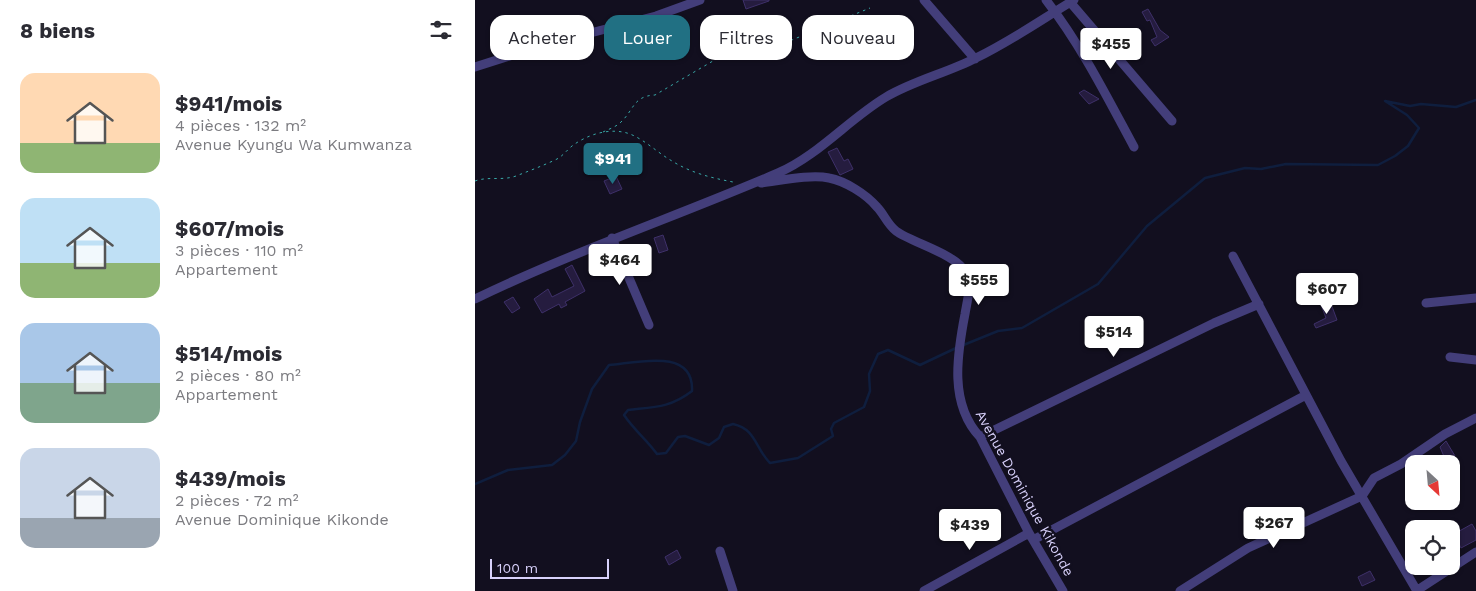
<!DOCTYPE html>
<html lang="fr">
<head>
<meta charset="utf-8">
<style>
  body { margin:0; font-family:"Work Sans",sans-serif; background:#f2f2f3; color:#2b2b33; height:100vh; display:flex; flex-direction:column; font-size:19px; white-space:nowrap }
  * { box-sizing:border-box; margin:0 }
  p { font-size:16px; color:#7c7c81 }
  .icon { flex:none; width:28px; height:28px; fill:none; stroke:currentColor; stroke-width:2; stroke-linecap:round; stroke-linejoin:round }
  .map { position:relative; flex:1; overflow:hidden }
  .details { display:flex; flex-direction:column; background:#fff; width:475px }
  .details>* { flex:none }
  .banner { position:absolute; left:15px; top:15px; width:475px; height:45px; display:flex; gap:10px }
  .needle { width:32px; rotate:154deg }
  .buttons { position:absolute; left:930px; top:455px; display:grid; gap:10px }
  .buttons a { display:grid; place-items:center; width:55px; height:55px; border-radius:10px; background:#fff; box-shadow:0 1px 4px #0004; font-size:25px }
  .scale { position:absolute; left:15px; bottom:12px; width:119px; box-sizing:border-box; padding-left:5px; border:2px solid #d8d1fb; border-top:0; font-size:14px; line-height:18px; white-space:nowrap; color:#d8d1fb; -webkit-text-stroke:4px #120f1f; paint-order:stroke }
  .price { position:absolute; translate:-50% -42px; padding:0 11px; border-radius:5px; background:#fff; color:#222; font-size:16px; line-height:32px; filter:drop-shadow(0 1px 2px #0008) }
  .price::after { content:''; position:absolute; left:50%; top:30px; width:15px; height:11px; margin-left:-8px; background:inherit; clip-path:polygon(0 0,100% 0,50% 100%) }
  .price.active { background:#217083; color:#fff }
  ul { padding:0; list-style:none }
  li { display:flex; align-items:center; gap:15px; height:125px; padding:0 20px }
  li span { display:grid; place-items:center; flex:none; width:140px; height:100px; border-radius:15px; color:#555 }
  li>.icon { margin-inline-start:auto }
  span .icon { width:60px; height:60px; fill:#fffc; stroke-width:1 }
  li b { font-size:21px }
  h2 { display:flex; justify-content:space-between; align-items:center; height:60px; padding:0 20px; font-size:21px }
  .tag { padding:0 18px; border-radius:15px; background:#fff; box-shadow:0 1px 4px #0004; font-size:18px; line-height:45px }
  .tag.active { background:#217083; color:#fff }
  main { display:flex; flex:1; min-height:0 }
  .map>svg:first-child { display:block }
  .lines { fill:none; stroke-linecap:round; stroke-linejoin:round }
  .stream { stroke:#0f1e3e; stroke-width:2.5 }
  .building { fill:#251c3f; stroke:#3e3069 }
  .path { stroke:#38a8a7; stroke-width:1; stroke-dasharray:2.5 4; stroke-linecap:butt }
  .minor { stroke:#433e7a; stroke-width:9 }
  .labels { text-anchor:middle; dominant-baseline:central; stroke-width:5; stroke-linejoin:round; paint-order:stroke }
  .street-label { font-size:14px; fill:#d8d1fb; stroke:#120f1f }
</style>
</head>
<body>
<main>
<section class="details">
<h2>8 biens<svg class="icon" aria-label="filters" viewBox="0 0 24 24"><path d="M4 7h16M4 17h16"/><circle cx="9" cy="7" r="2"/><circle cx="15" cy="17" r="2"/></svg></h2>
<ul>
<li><span style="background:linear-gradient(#ffd9b3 70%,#8fb573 0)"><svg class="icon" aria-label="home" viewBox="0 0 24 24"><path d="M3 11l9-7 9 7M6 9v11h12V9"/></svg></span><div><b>$941/mois</b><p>4 pièces · 132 m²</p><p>Avenue Kyungu Wa Kumwanza</p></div></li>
<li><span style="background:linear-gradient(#bfe0f5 65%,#8fb573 0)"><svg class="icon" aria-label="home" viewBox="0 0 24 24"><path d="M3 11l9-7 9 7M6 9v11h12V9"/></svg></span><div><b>$607/mois</b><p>3 pièces · 110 m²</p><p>Appartement</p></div></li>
<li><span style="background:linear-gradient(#a9c7e8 60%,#7fa58c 0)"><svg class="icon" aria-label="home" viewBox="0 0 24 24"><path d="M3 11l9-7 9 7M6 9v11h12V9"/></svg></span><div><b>$514/mois</b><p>2 pièces · 80 m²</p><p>Appartement</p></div></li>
<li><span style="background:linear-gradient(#c9d6e8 70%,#9aa5b1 0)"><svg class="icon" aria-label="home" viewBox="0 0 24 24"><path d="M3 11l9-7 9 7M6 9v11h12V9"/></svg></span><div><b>$439/mois</b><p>2 pièces · 72 m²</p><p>Avenue Dominique Kikonde</p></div></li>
</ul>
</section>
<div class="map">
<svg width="1001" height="591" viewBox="0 0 1001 591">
  <rect width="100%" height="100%" fill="#120f1f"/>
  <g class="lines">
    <path class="stream" d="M486 346 523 331 547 328 623 284 672 226 730 178 770 168 786 169 811 164 903 165 920 156 933 146 944 128 932 115 910 101 935 106 946 104 981 107 1001 100
      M0 484 33 470 77 465 90 455 101 441 105 422 117 389 134 365C161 363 219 347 217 391 195 408 179 407 153 410L149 415C159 430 172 440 182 454L191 453 203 437 210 436 234 445 244 438 249 427 258 424C281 429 280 448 295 463L323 458 358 436 356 429 359 423 389 407 395 391 394 374 403 354 413 350 445 365 481 348"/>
  </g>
  <path class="building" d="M268 0H294V1L271 9Z
    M673 9 685 30 694 37 680 46 676 40 682 37 675 20 672 21 667 12Z
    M609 90 624 99 614 104 604 93Z
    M362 148 369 161 373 159 378 169 365 175 353 152Z
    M141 176 147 189 135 194 129 181Z
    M188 235 193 250 184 253 179 238Z
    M97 265 110 291 90 302 92 305 86 308 84 304 67 313 59 299 73 289 77 297 99 286 90 269Z
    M38 297 45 308 37 313 29 302Z
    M855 301 862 320 841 328 839 324 851 318 846 305Z
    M971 441 980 456 975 460 973 456 970 459 965 447Z
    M997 524 1001 531V540L986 548 979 534Z
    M202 550 206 558 194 565 190 557Z
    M895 571 900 580 887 586 883 577Z"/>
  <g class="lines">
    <path class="path" d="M128 132C134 129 141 127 146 122 159 110 158 96 180 95L243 58 285 45 312 42 395 8
      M0 181C14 176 27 181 41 176 54 171 67 166 80 160 87 157 91 151 97 146 113 134 136 127 155 134 170 140 183 153 197 161 216 173 237 178 258 182"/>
    <path class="minor" d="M449 0 500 59
      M571 0C606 45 632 97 659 147
      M595 2 697 121
      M0 67 69 45 181 16 225 0
      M286 183C304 181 335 174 354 178 370 181 391 194 402 207 409 214 412 224 421 231 437 243 482 254 491 273 497 286 492 301 490 314 482 355 474 404 505 437L554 533 588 591
      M137 238 174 325
      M758 256 866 461 942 591
      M0 299C99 251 203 216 303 173 344 155 374 119 411 97 440 80 472 73 501 58 536 41 566 20 599 0
      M951 303 1001 298
      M975 357 1001 360
      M505 437 739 323 784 304
      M558 540 831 395
      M245 551 258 591
      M449 591 554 533
      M705 591 773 548 887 496 899 478 926 464 970 434 1001 418
      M941 591 1001 552"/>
  </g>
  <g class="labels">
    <g class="street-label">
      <text transform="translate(550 493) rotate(61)">Avenue Dominique Kikonde</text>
    </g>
  </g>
</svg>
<div class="buttons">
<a><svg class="needle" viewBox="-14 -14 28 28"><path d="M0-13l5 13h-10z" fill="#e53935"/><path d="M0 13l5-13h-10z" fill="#7c7c81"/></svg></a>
<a><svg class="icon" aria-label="locate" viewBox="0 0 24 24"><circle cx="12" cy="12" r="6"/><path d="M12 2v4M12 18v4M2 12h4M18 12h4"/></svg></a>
</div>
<div class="scale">100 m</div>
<b class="price" style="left:636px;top:70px">$455</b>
<b class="price active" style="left:138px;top:185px">$941</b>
<b class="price" style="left:145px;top:286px">$464</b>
<b class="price" style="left:504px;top:306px">$555</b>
<b class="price" style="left:852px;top:315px">$607</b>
<b class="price" style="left:639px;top:358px">$514</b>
<b class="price" style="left:799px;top:549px">$267</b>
<b class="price" style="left:495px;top:551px">$439</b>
<div class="banner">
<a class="tag">Acheter</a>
<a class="tag active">Louer</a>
<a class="tag">Filtres</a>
<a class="tag">Nouveau</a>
</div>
</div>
</main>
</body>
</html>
